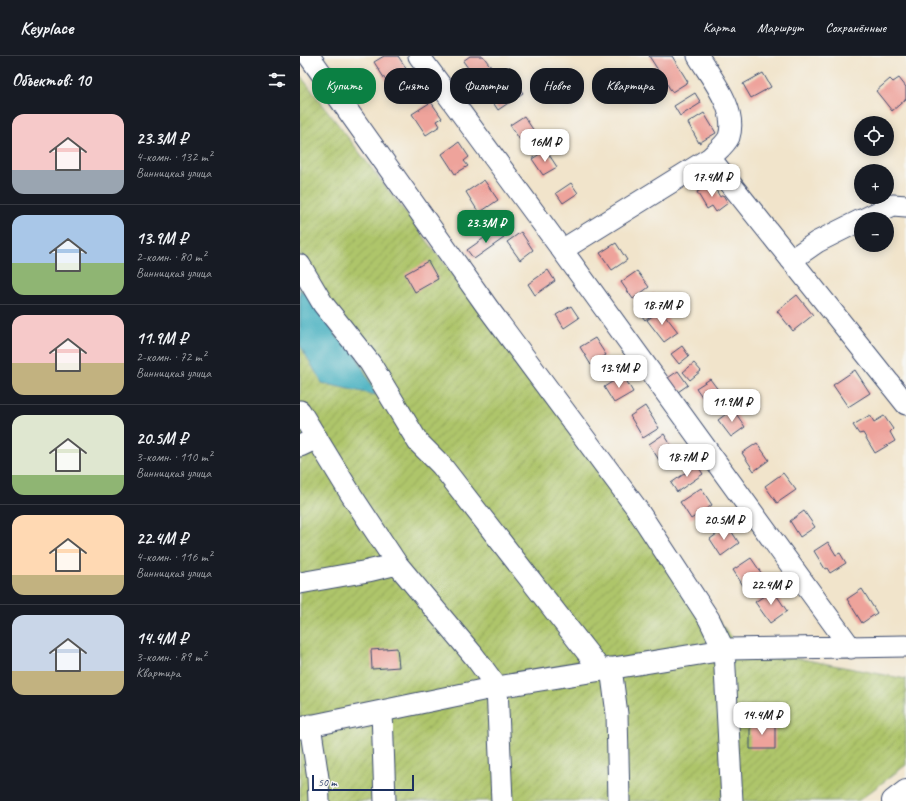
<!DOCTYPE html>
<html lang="ru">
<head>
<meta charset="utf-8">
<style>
  body { margin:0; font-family:Caveat,sans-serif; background:#20242c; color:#f1f3f6; height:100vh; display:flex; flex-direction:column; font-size:15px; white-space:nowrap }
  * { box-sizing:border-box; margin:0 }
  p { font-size:13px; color:#9ea1a6 }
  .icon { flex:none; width:22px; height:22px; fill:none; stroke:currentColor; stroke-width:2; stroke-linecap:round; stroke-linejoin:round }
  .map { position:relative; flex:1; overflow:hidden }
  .sheet { display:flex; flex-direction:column; background:#171b24; width:300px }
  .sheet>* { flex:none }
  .top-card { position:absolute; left:12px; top:12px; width:380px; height:36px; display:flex; gap:8px }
  .fabs { position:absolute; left:554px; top:60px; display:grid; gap:8px }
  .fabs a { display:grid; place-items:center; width:40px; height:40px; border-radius:50%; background:#171b24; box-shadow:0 2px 10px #0003; font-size:20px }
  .scale { position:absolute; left:12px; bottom:10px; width:102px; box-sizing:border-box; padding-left:4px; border:2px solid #1b2f5e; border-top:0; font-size:11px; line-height:14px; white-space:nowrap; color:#1b2f5e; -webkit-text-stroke:3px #f6f6f2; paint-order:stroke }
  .price { position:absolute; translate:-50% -34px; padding:0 9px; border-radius:8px; background:#fff; color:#222; font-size:13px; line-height:26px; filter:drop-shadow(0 1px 2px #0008) }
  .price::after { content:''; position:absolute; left:50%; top:24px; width:12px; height:9px; margin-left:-6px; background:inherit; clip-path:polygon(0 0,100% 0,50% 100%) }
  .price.active { background:#0b8043; color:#fff }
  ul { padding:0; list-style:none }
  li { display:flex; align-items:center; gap:12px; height:100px; padding:0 12px }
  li+li { border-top:1px solid #363941 }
  li span { display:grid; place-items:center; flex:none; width:112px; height:80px; border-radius:12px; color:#555 }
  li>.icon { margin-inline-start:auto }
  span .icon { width:48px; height:48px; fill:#fffc; stroke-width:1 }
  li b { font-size:17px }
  h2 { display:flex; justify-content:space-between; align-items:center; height:48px; padding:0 12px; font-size:17px }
  .chip { padding:0 14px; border-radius:16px; background:#171b24; box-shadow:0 2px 10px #0003; font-size:14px; line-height:36px }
  .chip.active { background:#0b8043; color:#fff }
  header { display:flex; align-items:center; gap:24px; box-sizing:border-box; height:56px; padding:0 20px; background:#171b24; border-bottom:1px solid #363941 }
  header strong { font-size:19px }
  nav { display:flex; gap:22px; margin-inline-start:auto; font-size:14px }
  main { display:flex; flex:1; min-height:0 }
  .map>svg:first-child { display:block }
  .garden { fill:url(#garden-furrows); stroke:#647a64 }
  .water { fill:#42afbf; stroke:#2e6f8e }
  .building { fill:#eea39b }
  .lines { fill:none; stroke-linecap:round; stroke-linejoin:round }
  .minor-casing { stroke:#3b4a6e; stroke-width:23 }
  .highway-casing { stroke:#3b4a6e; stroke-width:24 }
  .minor { stroke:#fff; stroke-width:21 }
  .highway { stroke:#fff; stroke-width:22 }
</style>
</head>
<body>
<header>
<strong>Keyplace</strong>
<nav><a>Карта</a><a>Маршрут</a><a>Сохранённые</a></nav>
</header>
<main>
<section class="sheet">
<h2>Объектов: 10<svg class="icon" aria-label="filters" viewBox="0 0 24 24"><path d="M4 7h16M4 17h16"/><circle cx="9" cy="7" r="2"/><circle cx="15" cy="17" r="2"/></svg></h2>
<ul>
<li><span style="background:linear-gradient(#f6c9c9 70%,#9aa5b1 0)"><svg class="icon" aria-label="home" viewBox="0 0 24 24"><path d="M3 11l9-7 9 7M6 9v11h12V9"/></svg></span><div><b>23.3M ₽</b><p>4-комн. · 132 m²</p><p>Винницкая улица</p></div></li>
<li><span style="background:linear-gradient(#a9c7e8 60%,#8fb573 0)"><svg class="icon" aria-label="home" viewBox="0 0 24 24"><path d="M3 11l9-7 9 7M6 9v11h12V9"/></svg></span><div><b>13.9M ₽</b><p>2-комн. · 80 m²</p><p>Винницкая улица</p></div></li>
<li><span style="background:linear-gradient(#f6c9c9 60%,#c2b280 0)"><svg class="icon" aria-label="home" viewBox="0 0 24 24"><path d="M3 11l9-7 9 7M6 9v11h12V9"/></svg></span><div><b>11.9M ₽</b><p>2-комн. · 72 m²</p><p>Винницкая улица</p></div></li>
<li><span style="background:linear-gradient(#dfe7d0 75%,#8fb573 0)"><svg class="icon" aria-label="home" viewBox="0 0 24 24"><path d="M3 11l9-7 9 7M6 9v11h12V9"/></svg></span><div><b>20.5M ₽</b><p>3-комн. · 110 m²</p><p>Винницкая улица</p></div></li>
<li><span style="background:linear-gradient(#ffd9b3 75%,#c2b280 0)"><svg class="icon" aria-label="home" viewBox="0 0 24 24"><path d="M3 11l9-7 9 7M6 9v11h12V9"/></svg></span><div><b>22.4M ₽</b><p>4-комн. · 116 m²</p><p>Винницкая улица</p></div></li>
<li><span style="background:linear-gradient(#c9d6e8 70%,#c2b280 0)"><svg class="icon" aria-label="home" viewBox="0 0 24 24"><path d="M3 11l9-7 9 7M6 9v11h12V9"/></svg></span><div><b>14.4M ₽</b><p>3-комн. · 89 m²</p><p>Квартира</p></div></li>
</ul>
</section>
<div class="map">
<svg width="606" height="745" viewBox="0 0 606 745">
  <defs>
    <pattern id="garden-furrows" width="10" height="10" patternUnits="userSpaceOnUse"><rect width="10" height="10" fill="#aec56a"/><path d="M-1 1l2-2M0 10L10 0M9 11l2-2" fill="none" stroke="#8da05a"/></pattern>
  </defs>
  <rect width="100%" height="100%" fill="#f6f6f2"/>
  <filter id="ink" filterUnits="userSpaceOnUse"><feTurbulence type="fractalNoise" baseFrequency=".025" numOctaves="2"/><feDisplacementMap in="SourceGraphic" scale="8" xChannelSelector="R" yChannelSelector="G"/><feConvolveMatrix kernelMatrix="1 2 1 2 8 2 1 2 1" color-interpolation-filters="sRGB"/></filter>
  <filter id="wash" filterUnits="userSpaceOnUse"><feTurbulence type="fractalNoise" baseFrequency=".012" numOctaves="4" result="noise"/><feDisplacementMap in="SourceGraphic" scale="16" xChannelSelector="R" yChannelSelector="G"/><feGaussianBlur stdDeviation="0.9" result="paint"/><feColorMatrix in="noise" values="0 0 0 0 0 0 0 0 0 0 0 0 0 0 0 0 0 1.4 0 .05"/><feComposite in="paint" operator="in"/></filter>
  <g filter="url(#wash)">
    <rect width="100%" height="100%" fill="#f1e4cb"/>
    <path class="garden" d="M0 19 439 591 606 623V709L558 745H0Z"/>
    <path class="water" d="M0 233 25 256 36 281 51 289 76 339 22 327 0 289Z"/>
    <g id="blocks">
      <path class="building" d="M84 0H98L106 12 86 25 74 6Z
        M170 0H183L197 19 181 30 163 5Z
        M349 0H372L388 26 372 36Z
        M463 17 471 31 451 42 443 28Z
        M599 22 606 31V43L592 55 576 35 590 23 593 26Z
        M204 24 209 32 216 28 223 37 198 54 186 36Z
        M395 37 401 47 380 60 374 50Z
        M131 46 142 62 137 65 140 70 126 79 112 58Z
        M404 57 416 77 399 87 388 67Z
        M224 60 234 75 220 84 210 69Z
        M159 86 169 101 164 105 168 110 155 118 142 98Z
        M246 94 257 111 243 119 232 103Z
        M184 124 198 144 179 157 166 136Z
        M271 127 278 137 263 147 256 137Z
        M412 127 420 141 423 139 428 147 416 156 412 150 407 153 397 136Z
        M197 173 204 182 174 203 167 194Z
        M221 176 233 194 220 204 207 186Z
        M316 187 327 204 312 214 300 197Z
        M128 205 138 223 115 236 105 218Z
        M248 214 255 225 235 239 228 228Z
        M337 215 349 231 333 243 321 226Z
        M354 237 364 250 345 264 335 251Z
        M497 239 513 259 493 275 477 255Z
        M271 250 279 262 264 272 256 259Z
        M361 254 378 276 364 286 347 264Z
        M295 282 306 299 291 309 280 291Z
        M382 290 389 300 379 308 371 298Z
        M394 307 401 315 390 324 383 316Z
        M555 314 570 337 548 351 533 329Z
        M378 315 388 329 375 338 365 324Z
        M323 319 333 336 314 347 304 331Z
        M410 323 422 339 408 349 396 332Z
        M345 350 359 372 343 382 330 360Z
        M433 353 445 371 431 381 418 364Z
        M570 359 574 366 584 360 593 373 590 376 595 385 575 397 563 377 559 378 553 369Z
        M364 378 379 402 364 412 349 388Z
        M457 387 469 404 454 415 442 397Z
        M397 409 403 418 377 436 371 427Z
        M483 417 496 434 477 447 465 430Z
        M401 432 412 449 391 463 380 446Z
        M504 455 515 471 500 481 490 465Z
        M428 470 439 487 421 500 410 483Z
        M528 486 536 499 540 497 546 507 530 517 527 512 525 513 514 495Z
        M451 502 462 518 444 531 433 514Z
        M562 533 577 557 562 567 547 543Z
        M473 534 487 555 470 567 455 546Z
        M97 592 99 611 72 613 71 594Z
        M450 667H475V693H450Z"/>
    </g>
  </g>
  <g filter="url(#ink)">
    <use href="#blocks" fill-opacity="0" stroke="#3b4a6e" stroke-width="1"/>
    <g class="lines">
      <g class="minor-casing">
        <path id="minor" d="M9 0 188 252 335 450 409 563 424 594 432 745
          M119 0 262 194 551 592
          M410 102 606 348
          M564 163 593 149 606 150
          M262 194 410 102C416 96 426 88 429 81 438 53 411 22 398 0
          M491 204 517 186 561 164
          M0 209 23 248 70 307 118 386 141 409 300 613
          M0 355 52 440 97 508 174 600 197 631 202 745
          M0 390 17 382
          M0 527 68 515 97 508
          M311 612 317 658 319 745
          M82 655 85 745
          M10 669 18 722 19 745
          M0 672 197 631 430 593 606 590"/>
      </g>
      <g class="highway-casing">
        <path id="highway" d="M593 745 606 735"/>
      </g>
      <use href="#minor" class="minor"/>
      <use href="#highway" class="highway"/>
    </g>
  </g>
</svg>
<div class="fabs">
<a><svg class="icon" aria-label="locate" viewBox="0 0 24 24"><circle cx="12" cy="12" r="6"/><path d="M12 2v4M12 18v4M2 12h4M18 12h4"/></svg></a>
<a>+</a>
<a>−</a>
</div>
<div class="scale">50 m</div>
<b class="price" style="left:245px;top:107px">16M ₽</b>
<b class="price" style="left:412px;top:142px">17.4M ₽</b>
<b class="price active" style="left:186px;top:188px">23.3M ₽</b>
<b class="price" style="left:362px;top:270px">18.7M ₽</b>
<b class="price" style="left:319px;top:333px">13.9M ₽</b>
<b class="price" style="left:432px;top:367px">11.9M ₽</b>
<b class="price" style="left:387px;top:422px">18.7M ₽</b>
<b class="price" style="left:424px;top:485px">20.5M ₽</b>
<b class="price" style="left:471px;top:550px">22.4M ₽</b>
<b class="price" style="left:462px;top:680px">14.4M ₽</b>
<div class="top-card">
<a class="chip active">Купить</a>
<a class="chip">Снять</a>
<a class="chip">Фильтры</a>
<a class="chip">Новое</a>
<a class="chip">Квартира</a>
</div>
</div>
</main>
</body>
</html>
